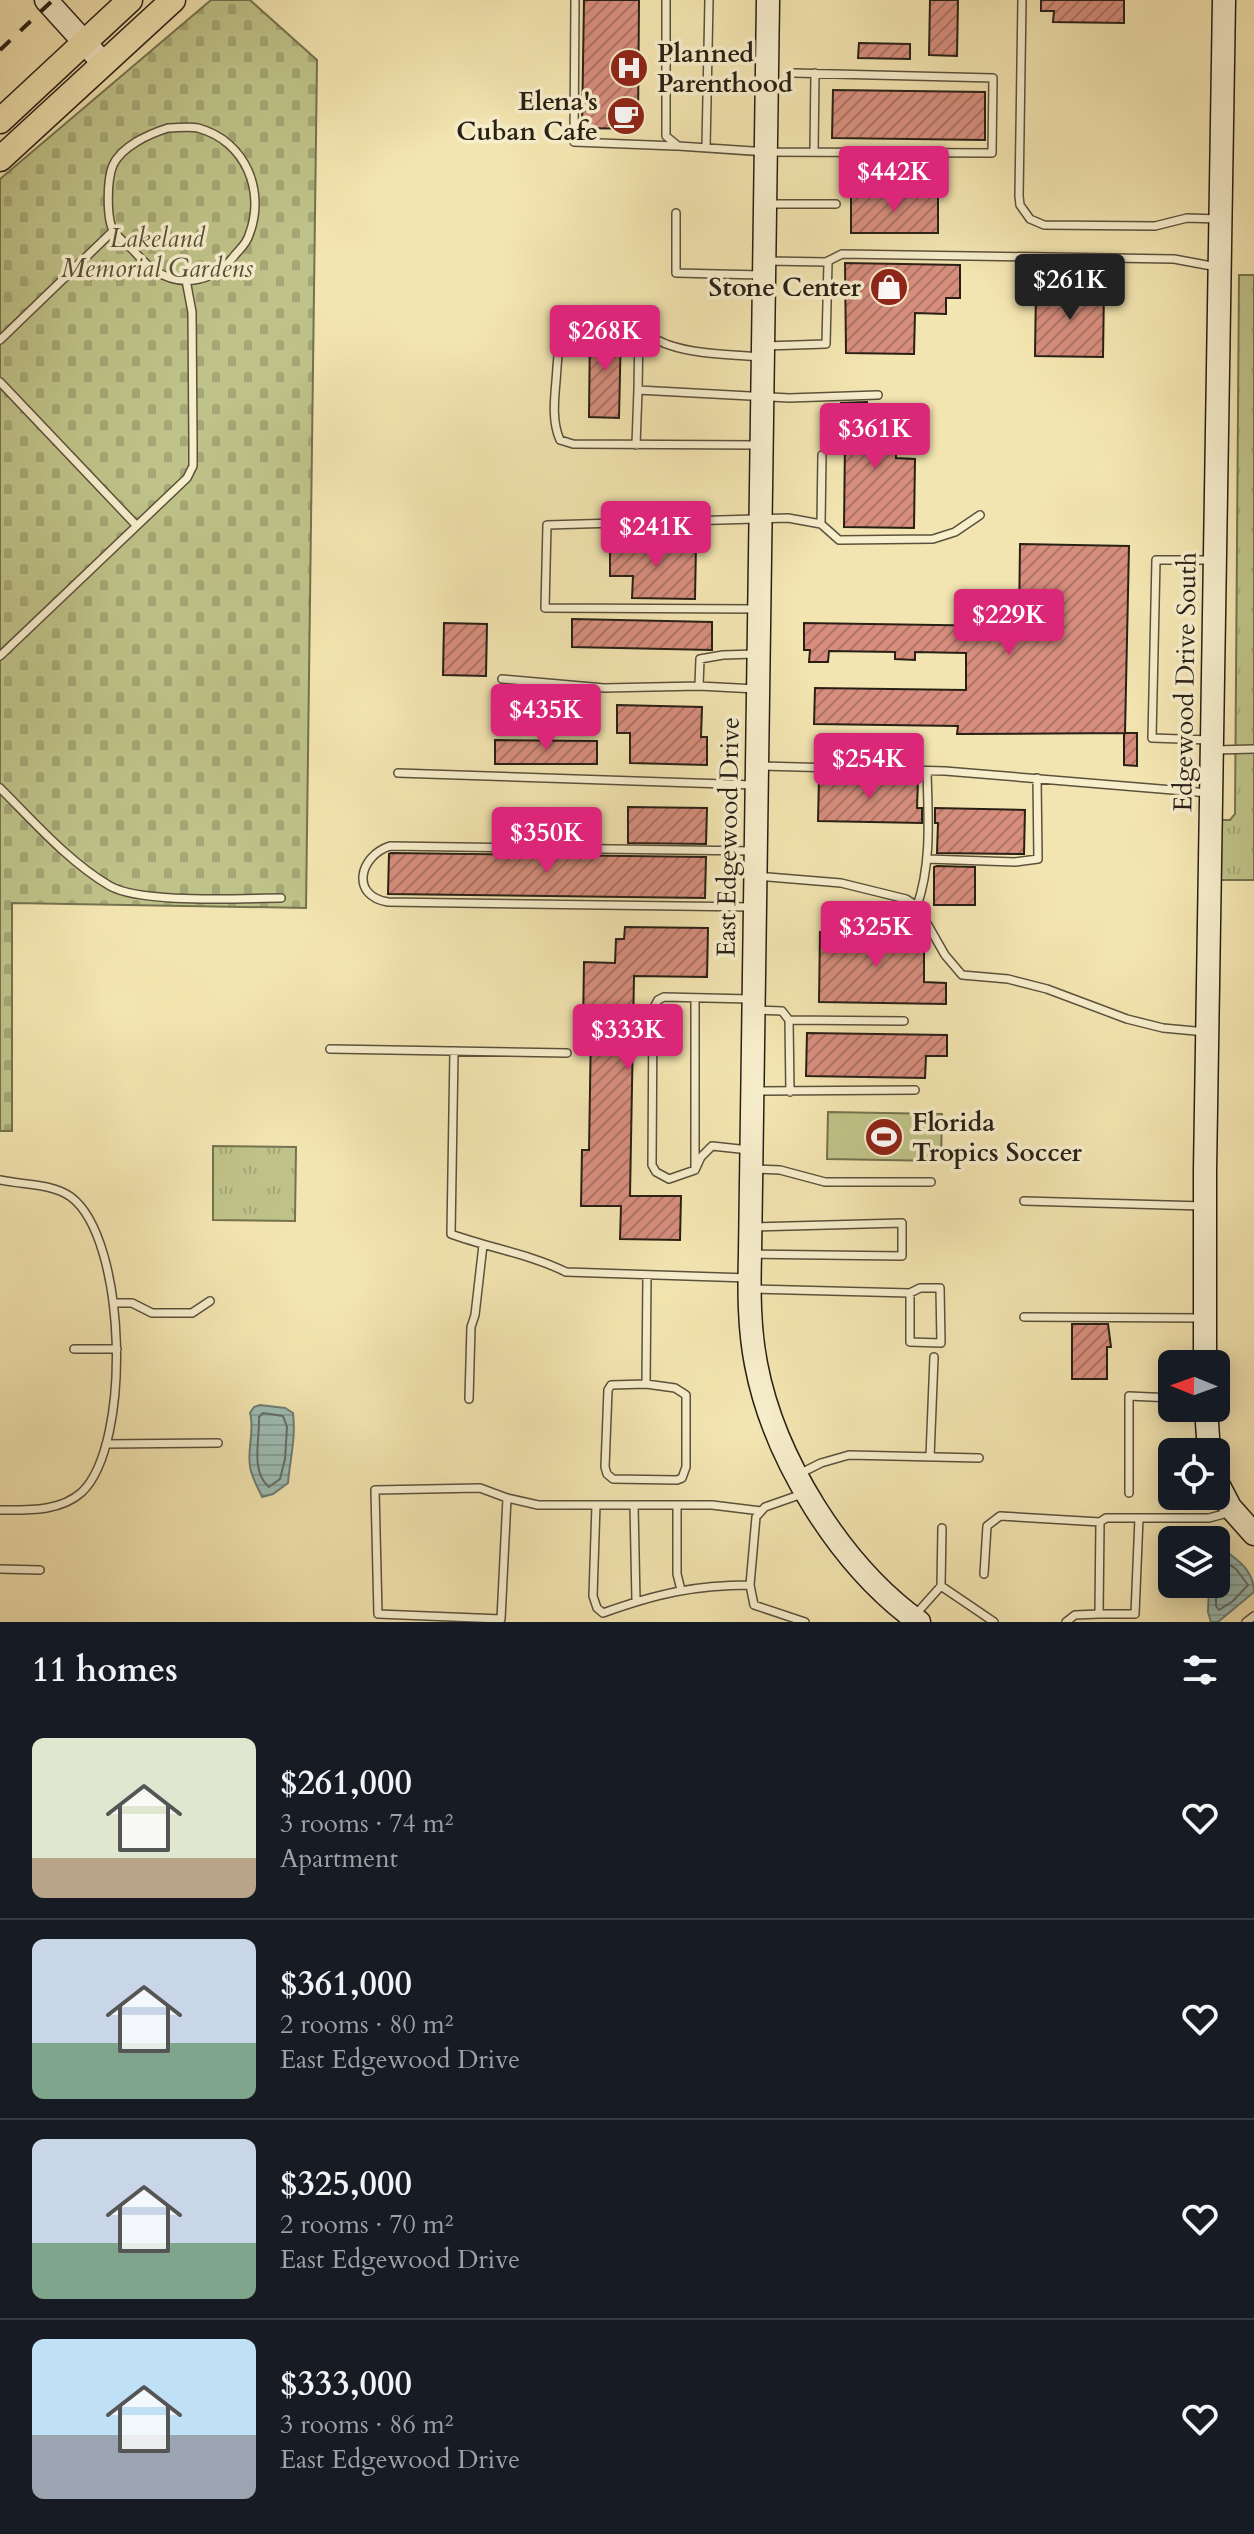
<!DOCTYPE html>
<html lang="en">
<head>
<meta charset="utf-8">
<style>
  body { margin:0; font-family:Cardo,serif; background:#20242c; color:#f1f3f6; height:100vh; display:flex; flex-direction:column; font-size:30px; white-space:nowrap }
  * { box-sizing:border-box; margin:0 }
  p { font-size:26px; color:#9ea1a6 }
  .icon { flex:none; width:44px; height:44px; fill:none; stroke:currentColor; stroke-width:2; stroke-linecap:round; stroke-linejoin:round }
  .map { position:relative; height:1622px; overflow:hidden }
  .details { display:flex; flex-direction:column; background:#171b24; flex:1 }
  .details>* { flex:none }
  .needle { width:52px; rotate:271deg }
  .controls { position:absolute; left:1158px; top:1350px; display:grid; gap:16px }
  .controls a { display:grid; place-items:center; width:72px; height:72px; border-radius:12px; background:#171b24; box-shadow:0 4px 20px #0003; font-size:40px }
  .price { position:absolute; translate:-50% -68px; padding:0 18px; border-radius:8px; background:#db2777; color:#fff; font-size:26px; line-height:52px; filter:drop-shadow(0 2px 4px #0008) }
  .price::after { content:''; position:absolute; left:50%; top:48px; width:24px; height:18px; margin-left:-12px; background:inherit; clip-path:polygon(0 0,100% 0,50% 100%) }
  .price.active { background:#222; color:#fff }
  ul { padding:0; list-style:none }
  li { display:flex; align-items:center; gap:24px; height:200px; padding:0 32px }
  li+li { border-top:2px solid #363941 }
  li span { display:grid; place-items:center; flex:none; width:224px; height:160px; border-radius:12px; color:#555 }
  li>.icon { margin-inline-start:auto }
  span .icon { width:96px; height:96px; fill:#fffc; stroke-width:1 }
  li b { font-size:34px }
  h2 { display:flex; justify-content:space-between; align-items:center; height:96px; padding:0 32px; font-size:34px }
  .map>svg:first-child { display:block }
  .grass { fill:#bfc389; stroke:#74724f; stroke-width:2 }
  .cemetery { fill:url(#cemetery-stones); stroke:#74724f; stroke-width:2 }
  .park { fill:url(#park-tufts); stroke:#74724f; stroke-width:2 }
  .water { fill:url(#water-rules); stroke:#6e7e74; stroke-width:2 }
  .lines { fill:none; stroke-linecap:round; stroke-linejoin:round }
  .shore { stroke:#626e64; stroke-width:2 }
  .building { fill:url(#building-hatch); stroke:#282015; stroke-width:2 }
  .lane-casing { stroke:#5b513c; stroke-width:10 }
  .secondary-casing { stroke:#282015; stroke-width:25 }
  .primary-casing { stroke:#282015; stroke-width:27 }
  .lane { stroke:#f7eecc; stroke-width:7 }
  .secondary { stroke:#f7eecc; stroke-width:22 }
  .primary { stroke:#f3e5b1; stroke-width:24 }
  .rail { stroke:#282015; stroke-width:4; stroke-dasharray:14 14; stroke-linecap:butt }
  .labels { text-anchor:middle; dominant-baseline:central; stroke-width:7; stroke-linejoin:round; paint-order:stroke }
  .poi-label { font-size:26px; font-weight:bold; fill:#282015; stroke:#f7eecc; text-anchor:start }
  .park-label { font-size:26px; font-style:italic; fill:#555138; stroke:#f7eecc }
  .street-label { font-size:26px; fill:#282015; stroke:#f7eecc }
</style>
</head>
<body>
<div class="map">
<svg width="1254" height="1622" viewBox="0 0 1254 1622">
  <defs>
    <pattern id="cemetery-stones" width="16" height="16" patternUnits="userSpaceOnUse" patternTransform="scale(2)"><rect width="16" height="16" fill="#bfc389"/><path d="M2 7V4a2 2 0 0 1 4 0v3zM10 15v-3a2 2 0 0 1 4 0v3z" fill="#a4a775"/></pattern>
    <pattern id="park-tufts" width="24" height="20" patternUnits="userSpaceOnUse" patternTransform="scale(2)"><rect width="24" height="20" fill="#bfc389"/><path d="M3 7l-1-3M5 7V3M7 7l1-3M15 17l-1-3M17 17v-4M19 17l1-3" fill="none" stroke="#a4a775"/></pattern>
    <pattern id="water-rules" width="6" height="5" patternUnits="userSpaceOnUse" patternTransform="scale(2)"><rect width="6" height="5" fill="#9dbdb4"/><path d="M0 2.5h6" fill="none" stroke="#87a29a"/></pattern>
    <pattern id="building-hatch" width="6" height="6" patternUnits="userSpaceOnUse" patternTransform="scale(2)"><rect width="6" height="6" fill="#d78e7e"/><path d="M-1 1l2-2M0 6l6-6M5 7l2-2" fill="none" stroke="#ae7466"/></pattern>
  </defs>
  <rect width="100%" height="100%" fill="#f3e5b1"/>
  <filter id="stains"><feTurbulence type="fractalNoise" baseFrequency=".0025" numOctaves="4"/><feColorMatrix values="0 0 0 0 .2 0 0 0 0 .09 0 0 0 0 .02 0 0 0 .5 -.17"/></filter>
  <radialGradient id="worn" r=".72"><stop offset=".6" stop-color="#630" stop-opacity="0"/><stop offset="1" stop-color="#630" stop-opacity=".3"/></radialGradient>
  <path class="grass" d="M828 1112 942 1114 941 1161 827 1159Z"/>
  <path class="cemetery" d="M211 0H250L317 60 306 908 12 903V1131H0V179Z"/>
  <path class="park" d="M1239 275H1254V880H1219L1220 820H1230L1235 814Z
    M213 1146 296 1147 295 1221 213 1220Z"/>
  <path class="water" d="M260 1405 285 1408 293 1413C296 1438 290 1459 288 1483L273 1494 262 1497C258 1487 251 1477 250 1466 247 1449 255 1430 250 1413L254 1407Z
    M1220 1547C1237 1559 1254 1570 1254 1592L1218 1622H1211L1208 1612 1209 1584H1216V1548Z"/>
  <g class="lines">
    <path class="shore" d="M263 1413 283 1416 287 1427 285 1459 280 1479 269 1487C250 1471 260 1439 259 1417Z
      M1216 1555 1236 1569 1248 1585 1233 1601 1219 1610 1216 1606V1582"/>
  </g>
  <path class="building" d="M584 0H639L638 129 582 128Z
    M930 0H958L957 56 929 55Z
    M1041 0H1124V23L1053 22 1054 11H1041Z
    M859 43 910 44V59L858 58Z
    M833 90 985 92V140L832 138Z
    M851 195 938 196V233H851Z
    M845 263 960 265V298H946V314L915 313 914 354 846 353Z
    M1036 286 1104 287 1103 357 1035 356Z
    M590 328H621L619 418 589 417Z
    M867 402V412L897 413 896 458 915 459 914 528 844 527 845 440H841V403Z
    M610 543 696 544 695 599 632 598 633 576H610Z
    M1020 544 1129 546 1125 733H1137V766L1124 765V733L957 734 958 726 814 724 815 688 966 690V653L915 652V660L895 659V652L829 651 828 662H809L810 650H804V623L1003 626V621L1019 622Z
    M572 619 712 622V650L572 647Z
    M444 623 487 624 486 676 443 675Z
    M617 705 702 707 701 737H707V765L630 763V733H617Z
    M495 740 597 741V764H495Z
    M819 778 918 780 917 808H922V823L818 821Z
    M628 807 707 808 706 844 628 843Z
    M935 808 1025 810 1024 854 937 853 938 823H935Z
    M391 853 706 857 705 898 388 894 389 854Z
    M937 866 975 867V905H934V867Z
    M625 927 708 928 707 977 634 976 630 1196H681L680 1240 620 1239 621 1206H581L582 1150H589L591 1027H583L584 962 615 963 616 939H624Z
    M820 932 924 934V982L946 983V1004L819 1002Z
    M807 1033 947 1035V1056H926L925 1078 806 1076Z
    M1072 1324H1108L1111 1347H1107V1379H1072Z"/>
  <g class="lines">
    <g class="lane-casing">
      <path id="lane" d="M575 0 574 142 676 146
        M666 0V136L678 146 766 152 992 153 993 78 794 73
        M1022 0 1019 196 1020 205 1030 219 1044 225 1155 226 1187 218 1218 219
        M168 128C177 128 189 126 198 128 246 141 266 192 249 235 247 243 240 249 235 255 215 281 183 289 154 270 146 265 139 256 132 249 126 244 119 238 114 232 106 219 107 179 113 165 122 146 149 134 168 128Z
        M706 147 709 0
        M814 151 815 73
        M767 204H836
        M676 213V273L761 275
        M826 262 842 254 1174 259 1217 267
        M0 340 113 231
        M765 346 826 344 828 262 767 261
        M0 382 136 525
        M638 390 639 329
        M636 445 638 390 789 398 878 395
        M758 445 573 444 560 440C550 418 556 390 557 367 560 315 585 303 631 325 644 331 656 341 669 345 698 355 731 354 761 357
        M821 524 839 540 933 539 955 532 980 515
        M757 609 545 608 547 525 788 518 821 524 822 455
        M755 654 723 655 700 659 699 686 756 689
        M0 656 187 478 193 466V445L192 312 186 280
        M502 679 604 688 699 686
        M1210 740 1152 738 1156 560H1211
        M1215 750 1254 749
        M759 766 945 771 1209 793
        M398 773 754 785
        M0 788C34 822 69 862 110 886 142 904 242 898 281 898
        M927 859 1015 862 1038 859 1037 778
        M757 876 841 883 906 899 917 906 945 955 962 975 1008 979 1047 989 1127 1019 1163 1028 1206 1032
        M917 906C932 863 928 815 927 771
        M752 907 388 902C350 896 359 856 390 846L753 851
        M755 1010 782 1011 789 1020 790 1092
        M789 1020 904 1021
        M330 1049 567 1053
        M454 1051 451 1234C489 1248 530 1254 566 1272L748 1278
        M754 1091 915 1090
        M749 1150 712 1146 701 1157 695 1170 669 1179 656 1172 652 1165 653 1009 658 1000 664 997 750 999
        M695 1168V998
        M753 1169 780 1170 825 1182H931
        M0 1180C22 1185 52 1183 71 1197 127 1239 132 1444 82 1492 60 1512 27 1510 0 1510
        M1024 1201 1203 1206
        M752 1254 902 1256V1223L754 1227
        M752 1289 910 1293 920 1288H940L941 1343 910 1342V1293
        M113 1303H132L152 1313H192L210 1301
        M1024 1317 1203 1318
        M74 1349H117
        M646 1384 675 1388 686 1395V1467L682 1478 677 1480 613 1479 607 1474 605 1467 608 1390 611 1385 646 1384 647 1275
        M469 1399 471 1327 475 1315 483 1245
        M106 1444 218 1443
        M930 1457 934 1357
        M799 1474 821 1463 849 1455 979 1458
        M480 1488 507 1498 501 1619 378 1614 375 1490Z
        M805 1493 765 1507 756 1517 750 1585 754 1605 805 1622
        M1129 1493V1396L1172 1398
        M507 1498 538 1505H712L761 1511
        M596 1505 593 1596 597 1608 603 1613C656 1594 694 1585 750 1585
        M634 1505 636 1601
        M677 1505V1574L681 1590
        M1139 1518 1135 1614H1099L1100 1522 1106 1518H1209L1231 1512
        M942 1528 941 1586 994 1622
        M0 1569 40 1570
        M984 1574 987 1526 1000 1516 1100 1522
        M916 1614 941 1586
        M1066 1622 1075 1615 1099 1614
        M1246 1622 1254 1616"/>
    </g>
    <g class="secondary-casing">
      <path id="secondary" d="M46 0 104 64
        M768 0 750 1254C749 1291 749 1328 756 1364 774 1459 841 1566 919 1622
        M1205 1364V1170L1224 0
        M1206 1408 1209 1452
        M1216 1480 1230 1507 1254 1534"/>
    </g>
    <g class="primary-casing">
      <path id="primary" d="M0 121 130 0
        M0 159 173 0"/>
    </g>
    <use href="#lane" class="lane"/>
    <use href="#secondary" class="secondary"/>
    <use href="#primary" class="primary"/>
    <path class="rail" d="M0 50 53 0"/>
  </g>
  <defs>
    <g id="hospital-disc" transform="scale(2)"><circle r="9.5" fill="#8f2418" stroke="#f7eecc"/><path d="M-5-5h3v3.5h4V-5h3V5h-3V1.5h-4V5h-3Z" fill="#fff"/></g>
    <g id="cafe-disc" transform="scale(2)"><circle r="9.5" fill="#8f2418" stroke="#f7eecc"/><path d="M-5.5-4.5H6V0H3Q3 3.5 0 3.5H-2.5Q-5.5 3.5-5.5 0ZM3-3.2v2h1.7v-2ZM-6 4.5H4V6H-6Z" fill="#fff"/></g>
    <g id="shop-disc" transform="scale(2)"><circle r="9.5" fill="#8f2418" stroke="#f7eecc"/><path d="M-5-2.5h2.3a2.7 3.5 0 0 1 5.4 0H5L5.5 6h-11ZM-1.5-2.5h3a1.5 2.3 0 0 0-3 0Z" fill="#fff"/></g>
    <g id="stadium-disc" transform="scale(2)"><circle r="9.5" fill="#8f2418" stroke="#f7eecc"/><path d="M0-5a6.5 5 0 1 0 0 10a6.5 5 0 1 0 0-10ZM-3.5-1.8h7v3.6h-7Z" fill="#fff"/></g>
  </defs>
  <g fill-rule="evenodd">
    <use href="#hospital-disc" x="629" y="68"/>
    <use href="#cafe-disc" x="626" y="116"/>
    <use href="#shop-disc" x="889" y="287"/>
    <use href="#stadium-disc" x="884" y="1137"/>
  </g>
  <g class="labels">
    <g class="poi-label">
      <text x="657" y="53">Planned<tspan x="657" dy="30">Parenthood</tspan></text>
      <text x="598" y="101" text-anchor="end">Elena's<tspan x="598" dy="30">Cuban Cafe</tspan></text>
      <text x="861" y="287" text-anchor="end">Stone Center</text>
      <text x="912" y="1122">Florida<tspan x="912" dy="30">Tropics Soccer</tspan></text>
    </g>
    <g class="park-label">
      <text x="157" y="238">Lakeland<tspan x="157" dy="30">Memorial Gardens</tspan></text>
    </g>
    <g class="street-label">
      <text transform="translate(1185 682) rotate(-89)">Edgewood Drive South</text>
      <text transform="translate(728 837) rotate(-89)">East Edgewood Drive</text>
    </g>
  </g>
  <rect width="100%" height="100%" filter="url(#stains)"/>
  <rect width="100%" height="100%" fill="url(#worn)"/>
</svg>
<div class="controls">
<a><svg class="needle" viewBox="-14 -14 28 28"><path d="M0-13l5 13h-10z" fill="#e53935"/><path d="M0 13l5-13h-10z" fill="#9ea1a6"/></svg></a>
<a><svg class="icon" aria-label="locate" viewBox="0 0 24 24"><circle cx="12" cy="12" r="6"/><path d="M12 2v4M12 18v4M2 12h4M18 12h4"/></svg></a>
<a><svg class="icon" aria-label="layers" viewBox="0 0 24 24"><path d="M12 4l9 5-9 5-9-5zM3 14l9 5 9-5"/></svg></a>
</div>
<b class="price" style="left:894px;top:214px">$442K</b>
<b class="price active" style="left:1070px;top:322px">$261K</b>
<b class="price" style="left:605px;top:373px">$268K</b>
<b class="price" style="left:875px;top:471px">$361K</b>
<b class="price" style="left:656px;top:569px">$241K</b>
<b class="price" style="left:1009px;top:657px">$229K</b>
<b class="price" style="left:546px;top:752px">$435K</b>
<b class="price" style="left:869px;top:801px">$254K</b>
<b class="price" style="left:547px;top:875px">$350K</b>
<b class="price" style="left:876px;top:969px">$325K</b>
<b class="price" style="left:628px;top:1072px">$333K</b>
</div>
<section class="details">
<h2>11 homes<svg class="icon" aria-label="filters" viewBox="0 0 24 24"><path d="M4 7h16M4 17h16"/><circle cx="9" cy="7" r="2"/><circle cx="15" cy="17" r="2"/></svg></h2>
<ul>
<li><span style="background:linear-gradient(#dfe7d0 75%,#b9a48a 0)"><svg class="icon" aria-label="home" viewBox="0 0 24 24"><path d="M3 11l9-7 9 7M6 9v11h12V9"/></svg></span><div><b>$261,000</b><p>3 rooms · 74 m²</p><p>Apartment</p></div><svg class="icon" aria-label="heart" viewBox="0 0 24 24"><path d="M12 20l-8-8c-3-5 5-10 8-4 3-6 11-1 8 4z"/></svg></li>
<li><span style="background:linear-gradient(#c9d6e8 65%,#7fa58c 0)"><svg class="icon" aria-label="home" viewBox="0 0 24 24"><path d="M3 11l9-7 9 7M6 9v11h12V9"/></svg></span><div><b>$361,000</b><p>2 rooms · 80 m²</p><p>East Edgewood Drive</p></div><svg class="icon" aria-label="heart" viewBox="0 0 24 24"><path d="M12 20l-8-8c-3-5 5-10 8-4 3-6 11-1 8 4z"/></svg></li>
<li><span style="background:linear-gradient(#c9d6e8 65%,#7fa58c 0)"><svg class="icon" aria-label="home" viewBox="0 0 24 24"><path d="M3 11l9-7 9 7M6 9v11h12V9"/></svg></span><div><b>$325,000</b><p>2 rooms · 70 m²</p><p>East Edgewood Drive</p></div><svg class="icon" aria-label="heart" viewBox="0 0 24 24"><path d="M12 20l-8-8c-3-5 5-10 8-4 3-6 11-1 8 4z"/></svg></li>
<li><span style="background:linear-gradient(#bfe0f5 60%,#9aa5b1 0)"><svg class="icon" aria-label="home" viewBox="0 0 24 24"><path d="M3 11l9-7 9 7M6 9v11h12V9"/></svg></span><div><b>$333,000</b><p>3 rooms · 86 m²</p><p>East Edgewood Drive</p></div><svg class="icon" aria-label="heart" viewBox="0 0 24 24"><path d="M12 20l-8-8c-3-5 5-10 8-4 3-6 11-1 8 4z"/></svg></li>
</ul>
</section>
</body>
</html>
